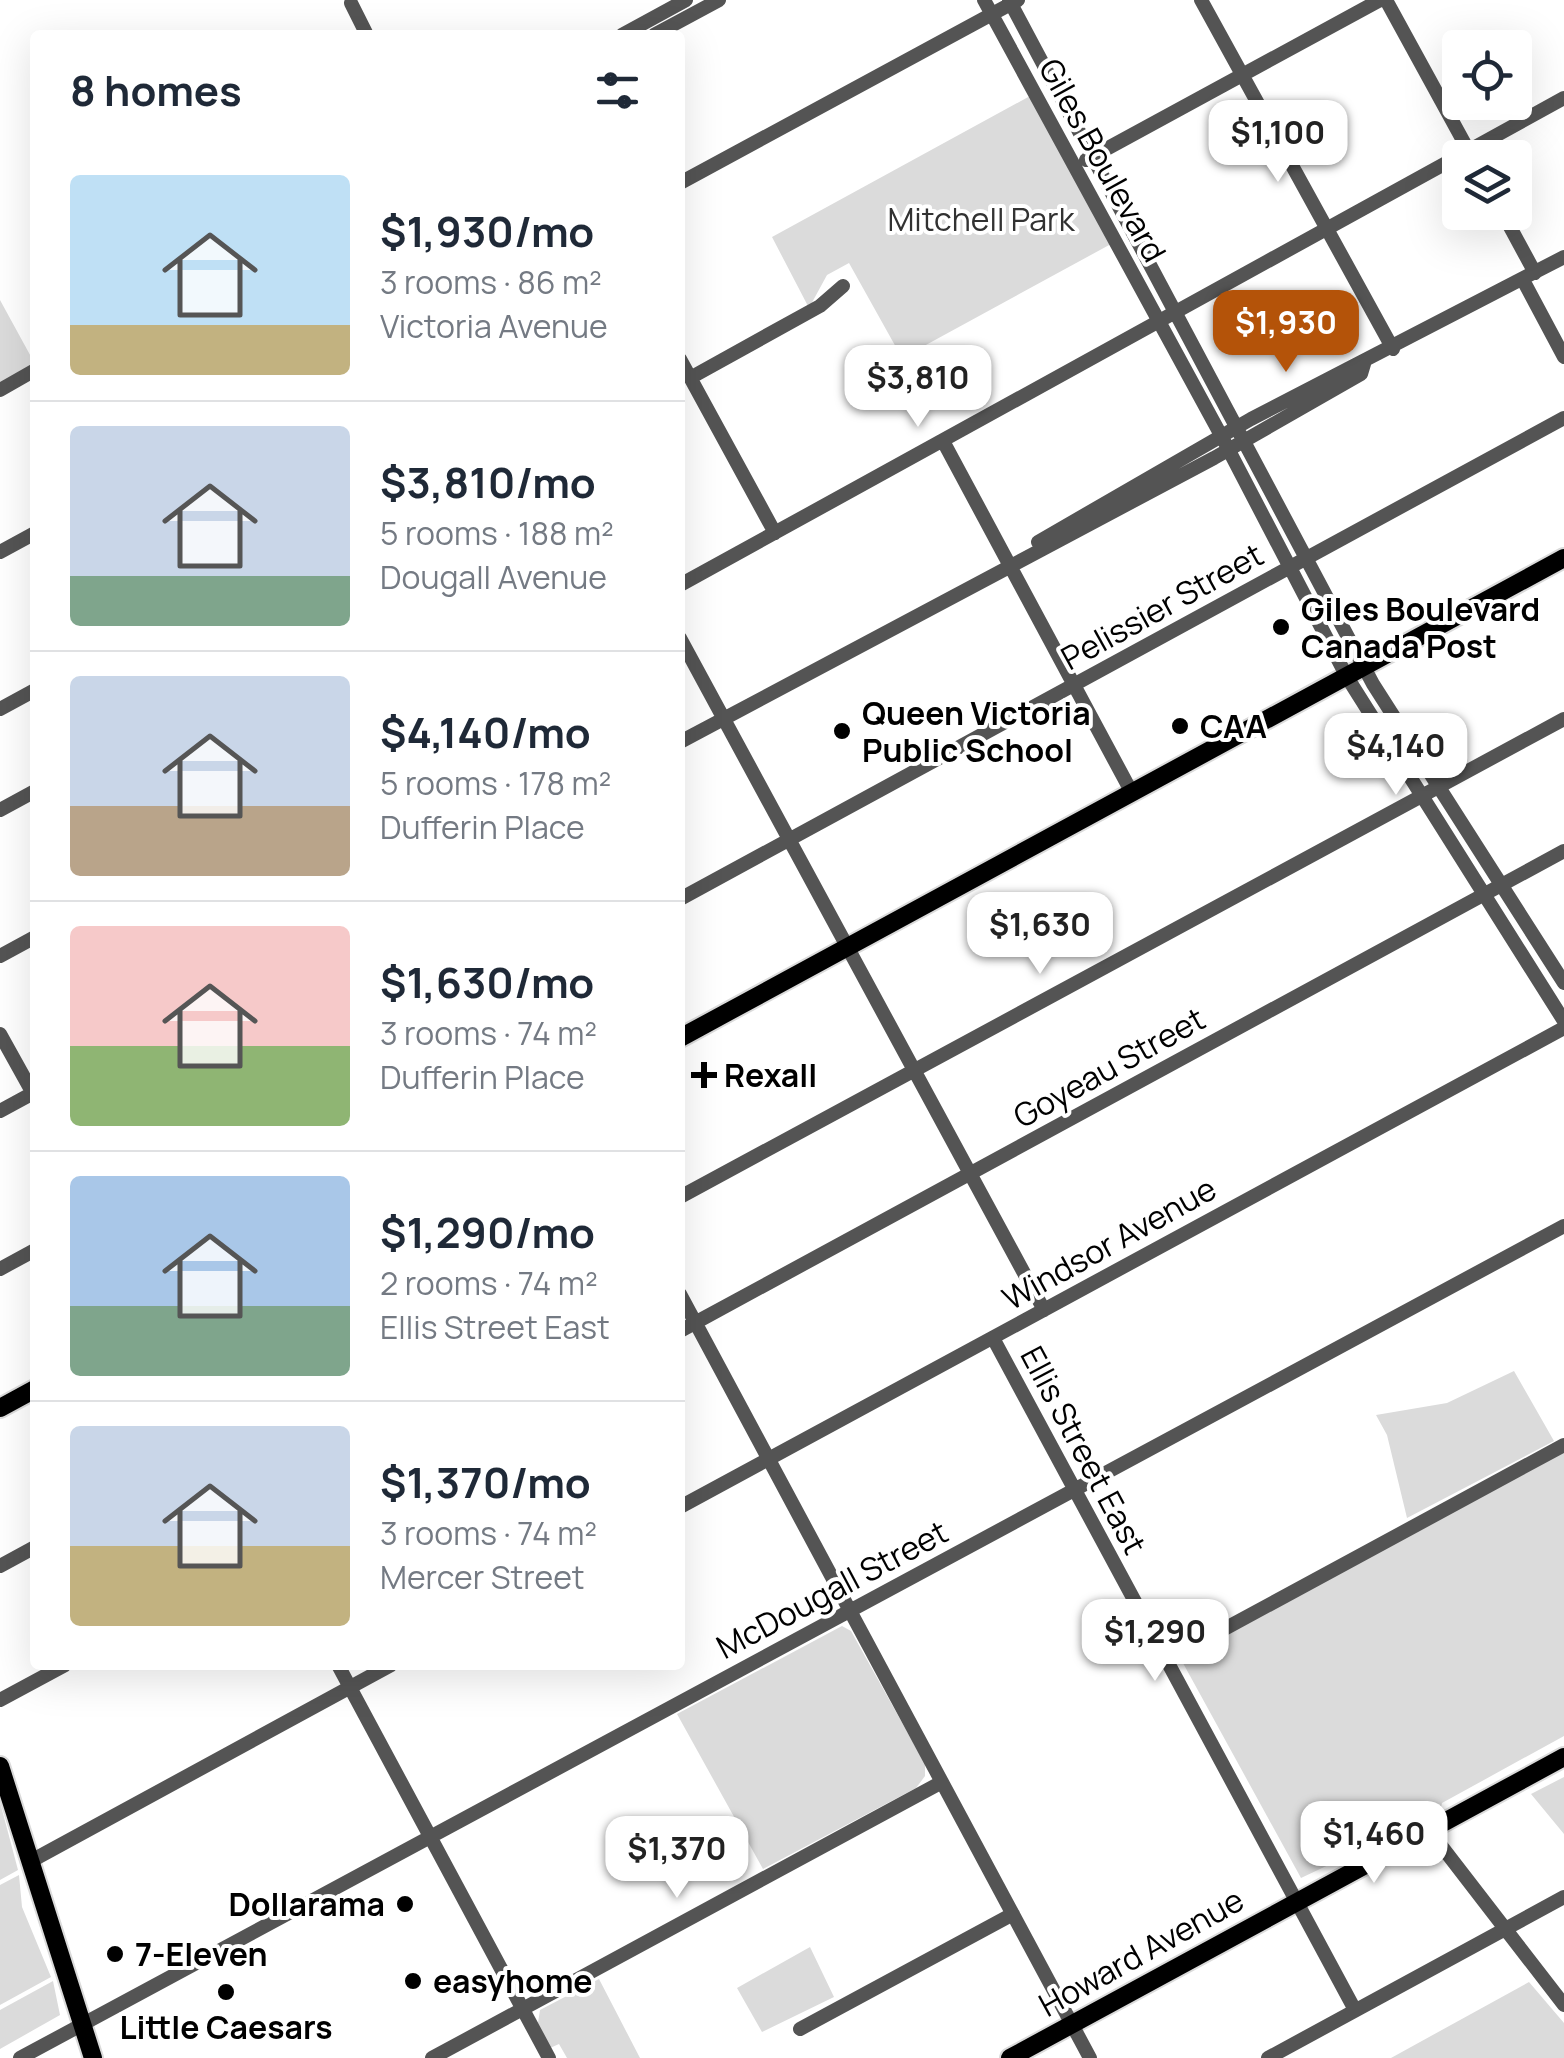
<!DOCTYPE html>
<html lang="en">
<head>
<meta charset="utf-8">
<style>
  body { margin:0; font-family:Manrope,sans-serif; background:#f2f2f3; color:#1f2937; height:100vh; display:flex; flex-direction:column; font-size:38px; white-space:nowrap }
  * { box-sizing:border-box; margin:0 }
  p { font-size:32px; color:#747a83 }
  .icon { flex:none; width:55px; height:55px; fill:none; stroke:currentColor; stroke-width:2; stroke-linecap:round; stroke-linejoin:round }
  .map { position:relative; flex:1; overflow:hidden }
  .details { position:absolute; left:30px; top:30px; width:655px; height:1640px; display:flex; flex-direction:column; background:#fff; border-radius:10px; box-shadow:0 10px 40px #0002 }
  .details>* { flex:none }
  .tools { position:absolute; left:1442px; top:30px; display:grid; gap:20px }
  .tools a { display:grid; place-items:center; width:90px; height:90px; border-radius:10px; background:#fff; box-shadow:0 10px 40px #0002; font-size:50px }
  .price { position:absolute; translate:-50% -85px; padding:0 22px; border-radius:20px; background:#fff; color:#222; font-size:32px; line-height:65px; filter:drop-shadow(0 2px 5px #0008) }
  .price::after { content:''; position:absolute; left:50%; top:60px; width:30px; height:22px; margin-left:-15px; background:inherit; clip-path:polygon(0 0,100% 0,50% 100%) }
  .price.on { background:#b45309; color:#fff }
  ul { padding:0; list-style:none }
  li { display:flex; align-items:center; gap:30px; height:250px; padding:0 40px }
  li+li { border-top:2px solid #e0e1e3 }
  li span { display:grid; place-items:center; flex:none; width:280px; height:200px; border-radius:10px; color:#555 }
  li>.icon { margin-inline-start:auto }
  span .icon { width:120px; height:120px; fill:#fffc; stroke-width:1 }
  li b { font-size:42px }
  h2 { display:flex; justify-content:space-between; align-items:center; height:120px; padding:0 40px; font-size:42px }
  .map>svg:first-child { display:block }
  .green { fill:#dbdbdb }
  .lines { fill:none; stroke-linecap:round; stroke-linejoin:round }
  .major-casing { stroke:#dbdbdb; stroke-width:22 }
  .minor { stroke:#545454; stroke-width:14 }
  .major { stroke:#000; stroke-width:18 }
  .poi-dot { fill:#000; stroke:#fff; stroke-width:4 }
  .labels { text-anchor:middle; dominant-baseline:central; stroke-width:8; stroke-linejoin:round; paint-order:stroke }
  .street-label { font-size:32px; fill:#000; stroke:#fff }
  .park-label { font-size:32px; fill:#323232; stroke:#fff }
  .poi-label { font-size:32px; font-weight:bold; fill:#000; stroke:#fff; text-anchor:start }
</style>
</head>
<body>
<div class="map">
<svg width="1564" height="2058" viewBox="0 0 1564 2058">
  <rect width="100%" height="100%" fill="#fff"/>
  <path class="green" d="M1030 96 1111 244 902 358 849 263 827 275 809 308 772 237Z
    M0 300 35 364 0 387Z
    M1514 1371 1554 1441 1407 1518 1387 1435 1376 1415 1447 1403Z
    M1564 1451V1736L1442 1803 1440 1812 1301 1878 1178 1654Z
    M842 1626 851 1631 925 1764V1776L916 1788 763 1869 677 1714Z
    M1564 1777V1834L1531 1794Z
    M0 1802 18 1870 0 1880Z
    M19 1875 22 1907 51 1977 0 2005V1885Z
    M810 1947 834 1997 762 2032 737 1988Z
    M599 1979 640 2058H567L559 2044 550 2048 538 2023 540 2010Z
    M53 1981 60 2015 0 2049V2010Z
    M1529 1982 1564 2023V2058H1391Z"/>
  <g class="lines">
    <g class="major-casing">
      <path id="major" d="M680 1038 1564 558
        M0 1408 35 1389
        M0 1766 93 2058
        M1010 2058 1564 1757"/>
    </g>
    <path class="minor" d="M984 0 1223 439 1347 677 1564 1021
      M1009 0 1373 684 1564 983
      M1201 0 1393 349
      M1386 0 1472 157
      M351 3 367 35
      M622 35 686 0
      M654 35 719 0
      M1086 160 1380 0
      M680 183 1018 0
      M1502 212 1535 273
      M1523 280 1564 357
      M680 359 775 533
      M690 378 820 306 843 286
      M0 390 35 370
      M943 441 1132 793
      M1038 542 1251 419 1564 257
      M0 552 35 533
      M680 585 1564 98
      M680 638 1044 1310
      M0 709 35 690
      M680 742 1214 458 1361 374 1364 364
      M0 810 35 791
      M680 899 1564 418
      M0 956 35 937
      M0 1034 35 1097
      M0 1111 35 1092
      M680 1197 1564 719
      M0 1269 35 1250
      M680 1294 1090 2058
      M680 1331 1564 851
      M993 1338 1355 2010
      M680 1507 1564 1028
      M0 1566 35 1547
      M1167 1660 1564 1445
      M338 1665 549 2058
      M0 1700 65 1665
      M1429 1830 1564 2005
      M31 1861 391 1665
      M800 2029 1013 1914
      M20 2058 1564 1226
      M432 2058 942 1782
      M1268 2058 1564 1897"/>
    <use href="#major" class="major"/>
  </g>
  <g class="poi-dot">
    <circle cx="1281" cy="627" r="10"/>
    <circle cx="1180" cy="726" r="10"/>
    <circle cx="842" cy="731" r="10"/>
    <path d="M699 1060h10v10h10v10h-10v10h-10v-10h-10v-10h10z"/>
    <circle cx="405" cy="1904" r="10"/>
    <circle cx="115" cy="1954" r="10"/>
    <circle cx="413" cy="1981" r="10"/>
    <circle cx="226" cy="1992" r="10"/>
  </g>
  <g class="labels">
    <g class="street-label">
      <text transform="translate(1103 160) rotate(61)">Giles Boulevard</text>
      <text transform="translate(1162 606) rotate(-29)">Pelissier Street</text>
      <text transform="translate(1109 1067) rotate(-29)">Goyeau Street</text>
      <text transform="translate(1109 1243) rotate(-29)">Windsor Avenue</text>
      <text transform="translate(1084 1450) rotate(62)">Ellis Street East</text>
      <text transform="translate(832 1589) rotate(-28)">McDougall Street</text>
      <text transform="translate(1141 1952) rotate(-29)">Howard Avenue</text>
    </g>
    <g class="park-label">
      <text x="981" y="219">Mitchell Park</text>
    </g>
    <g class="poi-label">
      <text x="1301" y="609">Giles Boulevard<tspan x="1301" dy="37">Canada Post</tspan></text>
      <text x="862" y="713">Queen Victoria<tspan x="862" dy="37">Public School</tspan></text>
      <text x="1200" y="726">CAA</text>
      <text x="724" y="1075">Rexall</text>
      <text x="385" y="1904" text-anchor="end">Dollarama</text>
      <text x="135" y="1954">7-Eleven</text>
      <text x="433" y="1981">easyhome</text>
      <text x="226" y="2027" text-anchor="middle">Little Caesars</text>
    </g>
  </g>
</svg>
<div class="tools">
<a><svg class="icon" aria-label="locate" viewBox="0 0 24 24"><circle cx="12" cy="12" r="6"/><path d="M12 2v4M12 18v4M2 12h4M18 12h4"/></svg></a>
<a><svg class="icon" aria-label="layers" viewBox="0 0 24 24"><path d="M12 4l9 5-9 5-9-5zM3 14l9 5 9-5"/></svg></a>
</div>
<b class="price" style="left:1278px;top:185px">$1,100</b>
<b class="price on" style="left:1286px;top:375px">$1,930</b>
<b class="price" style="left:918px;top:430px">$3,810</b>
<b class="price" style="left:1396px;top:798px">$4,140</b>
<b class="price" style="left:1040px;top:977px">$1,630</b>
<b class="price" style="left:1155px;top:1684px">$1,290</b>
<b class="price" style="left:1374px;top:1886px">$1,460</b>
<b class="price" style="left:677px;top:1901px">$1,370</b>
<section class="details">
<h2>8 homes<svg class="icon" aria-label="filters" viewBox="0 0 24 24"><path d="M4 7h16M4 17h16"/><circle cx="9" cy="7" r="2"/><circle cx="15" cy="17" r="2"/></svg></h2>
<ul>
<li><span style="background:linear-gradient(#bfe0f5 75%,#c2b280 0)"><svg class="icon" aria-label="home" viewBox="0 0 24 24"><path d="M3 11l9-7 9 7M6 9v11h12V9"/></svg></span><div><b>$1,930/mo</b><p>3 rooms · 86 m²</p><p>Victoria Avenue</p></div></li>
<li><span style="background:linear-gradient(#c9d6e8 75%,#7fa58c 0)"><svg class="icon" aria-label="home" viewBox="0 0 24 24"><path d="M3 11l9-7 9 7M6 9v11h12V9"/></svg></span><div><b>$3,810/mo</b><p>5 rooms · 188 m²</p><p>Dougall Avenue</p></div></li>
<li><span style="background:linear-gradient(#c9d6e8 65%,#b9a48a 0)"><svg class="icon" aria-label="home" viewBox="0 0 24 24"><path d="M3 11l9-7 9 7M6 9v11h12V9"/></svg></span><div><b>$4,140/mo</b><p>5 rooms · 178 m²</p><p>Dufferin Place</p></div></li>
<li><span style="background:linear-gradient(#f6c9c9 60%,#8fb573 0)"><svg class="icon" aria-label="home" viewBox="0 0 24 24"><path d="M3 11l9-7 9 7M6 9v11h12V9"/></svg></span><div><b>$1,630/mo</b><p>3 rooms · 74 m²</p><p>Dufferin Place</p></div></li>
<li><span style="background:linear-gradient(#a9c7e8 65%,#7fa58c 0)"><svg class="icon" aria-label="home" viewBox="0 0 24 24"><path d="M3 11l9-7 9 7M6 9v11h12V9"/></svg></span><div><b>$1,290/mo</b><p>2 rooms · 74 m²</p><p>Ellis Street East</p></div></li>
<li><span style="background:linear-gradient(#c9d6e8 60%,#c2b280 0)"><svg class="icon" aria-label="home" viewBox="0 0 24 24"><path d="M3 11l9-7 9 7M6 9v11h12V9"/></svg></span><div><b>$1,370/mo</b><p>3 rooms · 74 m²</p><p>Mercer Street</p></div></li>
</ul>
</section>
</div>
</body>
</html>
